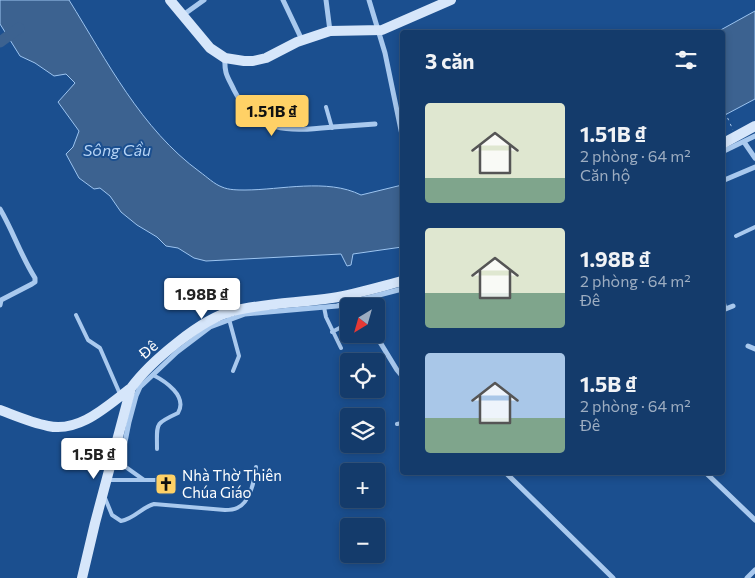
<!DOCTYPE html>
<html lang="vi">
<head>
<meta charset="utf-8">
<style>
  body { margin:0; font-family:Commissioner,sans-serif; background:#214673; color:#f1f3f6; height:100vh; display:flex; flex-direction:column; font-size:19px; white-space:nowrap }
  * { box-sizing:border-box; margin:0 }
  p { font-size:16px; color:#9dadc1 }
  .icon { flex:none; width:28px; height:28px; fill:none; stroke:currentColor; stroke-width:2; stroke-linecap:round; stroke-linejoin:round }
  .map { position:relative; flex:1; overflow:hidden }
  .details { position:absolute; left:400px; top:30px; width:325px; height:445px; display:flex; flex-direction:column; background:#143b6b; border-radius:5px; box-shadow:0 2px 8px #0003,0 0 0 1px #33557e }
  .details>* { flex:none }
  .needle { width:32px; rotate:217deg }
  .tools { position:absolute; left:340px; top:298px; display:grid; gap:10px }
  .tools a { display:grid; place-items:center; width:45px; height:45px; border-radius:5px; background:#143b6b; box-shadow:0 2px 8px #0003,0 0 0 1px #33557e; font-size:25px }
  .price { position:absolute; translate:-50% -42px; padding:0 11px; border-radius:5px; background:#fff; color:#222; font-size:16px; line-height:32px; filter:drop-shadow(0 1px 2px #0008) }
  .price::after { content:''; position:absolute; left:50%; top:30px; width:15px; height:11px; margin-left:-8px; background:inherit; clip-path:polygon(0 0,100% 0,50% 100%) }
  .price.active { background:#ffd166; color:#111 }
  ul { padding:0; list-style:none }
  li { display:flex; align-items:center; gap:15px; height:125px; padding:0 25px }
  li span { display:grid; place-items:center; flex:none; width:140px; height:100px; border-radius:5px; color:#555 }
  li>.icon { margin-inline-start:auto }
  span .icon { width:60px; height:60px; fill:#fffc; stroke-width:1 }
  li b { font-size:21px }
  h2 { display:flex; justify-content:space-between; align-items:center; height:60px; padding:0 25px; font-size:21px }
  .map>svg:first-child { display:block }
  .water { fill:#3c6290; stroke:#9cc4f0 }
  .lines { fill:none; stroke-linecap:round; stroke-linejoin:round }
  .river { stroke:#3c6290; stroke-width:11 }
  .path { stroke:#a9c9ee; stroke-width:1; stroke-dasharray:2.5 4; stroke-linecap:butt }
  .lane { stroke:#a9c9ee; stroke-width:4 }
  .street { stroke:#a9c9ee; stroke-width:5 }
  .secondary { stroke:#d6e6fa; stroke-width:10 }
  .labels { text-anchor:middle; dominant-baseline:central; stroke-width:4; stroke-linejoin:round; paint-order:stroke }
  .street-label { font-size:15px; fill:#fff; stroke:#1b4f8f }
  .poi-label { font-size:15px; fill:#fff; stroke:#1b4f8f; text-anchor:start }
  .water-label { font-size:16px; font-style:italic; fill:#b5d3f5; stroke:#1b4f8f }
</style>
</head>
<body>
<div class="map">
<svg width="755" height="578" viewBox="0 0 755 578">
  <rect width="100%" height="100%" fill="#1b4f8f"/>
  <path class="water" d="M0 0H69C107 61 141 129 200 172 207 177 214 184 222 187 229 190 237 190 245 190 281 190 327 178 361 195L402 185V247L353 254 351 265 347 266 341 254 206 261 194 258 178 248 166 246 157 237 137 225 121 212 110 196 100 188 94 189 79 178 66 154 73 147 79 131 58 102 75 83 66 74 54 76 35 63 20 56 0 24Z
    M755 11V99L723 116 722 32H717Z"/>
  <g class="lines">
    <path class="river" d="M0 42 19 28"/>
    <path class="path" d="M725 112 733 130"/>
    <path class="lane" d="M326 107 332 128
      M736 236 755 227
      M324 307 326 317 341 348
      M76 315 88 340 100 348 120 394
      M229 319 239 356 233 371
      M332 332 347 324
      M153 375C165 381 188 396 178 413 154 424 157 423 157 449
      M397 424 402 423
      M113 458 144 480
      M109 480H162
      M105 498 112 515 121 521C134 519 142 507 154 504L225 510C229 510 233 510 237 508 250 503 255 479 256 467"/>
    <path class="street" d="M283 0 302 40
      M326 0 330 31
      M369 0 385 53 402 135
      M183 15 204 0
      M225 58C224 74 228 77 234 90 256 135 291 131 333 127 347 126 361 125 375 124
      M744 142 755 158
      M722 152 755 136
      M722 181 755 167
      M0 209C13 231 21 256 35 278V282L32 284 1 300 0 305
      M722 298 725 309
      M723 310 733 306
      M375 334 397 370 402 376
      M748 346 755 349
      M115 451 121 448 125 442 129 422 136 396 140 387 177 352 210 327 245 314 337 306 402 289
      M505 472 613 578
      M705 472 755 520
      M747 578 755 570"/>
    <path class="secondary" d="M170 0 210 48 225 58 244 61H253L266 58 297 42 330 31 382 30 451 0
      M722 144 755 126
      M0 410C16 416 32 423 48 426 80 433 108 405 131 388
      M82 578 95 523 131 388C150 362 202 318 233 311 265 303 299 303 332 298 356 294 379 287 402 281"/>
  </g>
  <defs>
    <g id="church-square" transform="scale(1.125)"><rect x="-9" y="-9" width="18" height="18" rx="4" fill="#ffd166" stroke="#1b4f8f"/><path d="M-1.2-6h2.4v3.5h3.3v2.4h-3.3V6h-2.4V-.1h-3.3v-2.4h3.3Z" fill="#111"/></g>
  </defs>
  <g fill-rule="evenodd">
    <use href="#church-square" x="166" y="484"/>
  </g>
  <g class="labels">
    <g class="street-label">
      <text transform="translate(148 349) rotate(-40)">Đê</text>
    </g>
    <g class="poi-label">
      <text x="182" y="475">Nhà Thờ Thiên<tspan x="182" dy="17">Chúa Giáo</tspan></text>
    </g>
    <g class="water-label">
      <text x="117" y="149">Sông Cầu</text>
    </g>
  </g>
</svg>
<div class="tools">
<a><svg class="needle" viewBox="-14 -14 28 28"><path d="M0-13l5 13h-10z" fill="#e53935"/><path d="M0 13l5-13h-10z" fill="#9dadc1"/></svg></a>
<a><svg class="icon" aria-label="locate" viewBox="0 0 24 24"><circle cx="12" cy="12" r="6"/><path d="M12 2v4M12 18v4M2 12h4M18 12h4"/></svg></a>
<a><svg class="icon" aria-label="layers" viewBox="0 0 24 24"><path d="M12 4l9 5-9 5-9-5zM3 14l9 5 9-5"/></svg></a>
<a>+</a>
<a>−</a>
</div>
<b class="price active" style="left:272px;top:137px">1.51B ₫</b>
<b class="price" style="left:202px;top:320px">1.98B ₫</b>
<b class="price" style="left:94px;top:480px">1.5B ₫</b>
<section class="details">
<h2>3 căn<svg class="icon" aria-label="filters" viewBox="0 0 24 24"><path d="M4 7h16M4 17h16"/><circle cx="9" cy="7" r="2"/><circle cx="15" cy="17" r="2"/></svg></h2>
<ul>
<li><span style="background:linear-gradient(#dfe7d0 75%,#7fa58c 0)"><svg class="icon" aria-label="home" viewBox="0 0 24 24"><path d="M3 11l9-7 9 7M6 9v11h12V9"/></svg></span><div><b>1.51B ₫</b><p>2 phòng · 64 m²</p><p>Căn hộ</p></div></li>
<li><span style="background:linear-gradient(#dfe7d0 65%,#7fa58c 0)"><svg class="icon" aria-label="home" viewBox="0 0 24 24"><path d="M3 11l9-7 9 7M6 9v11h12V9"/></svg></span><div><b>1.98B ₫</b><p>2 phòng · 64 m²</p><p>Đê</p></div></li>
<li><span style="background:linear-gradient(#a9c7e8 65%,#7fa58c 0)"><svg class="icon" aria-label="home" viewBox="0 0 24 24"><path d="M3 11l9-7 9 7M6 9v11h12V9"/></svg></span><div><b>1.5B ₫</b><p>2 phòng · 64 m²</p><p>Đê</p></div></li>
</ul>
</section>
</div>
</body>
</html>
